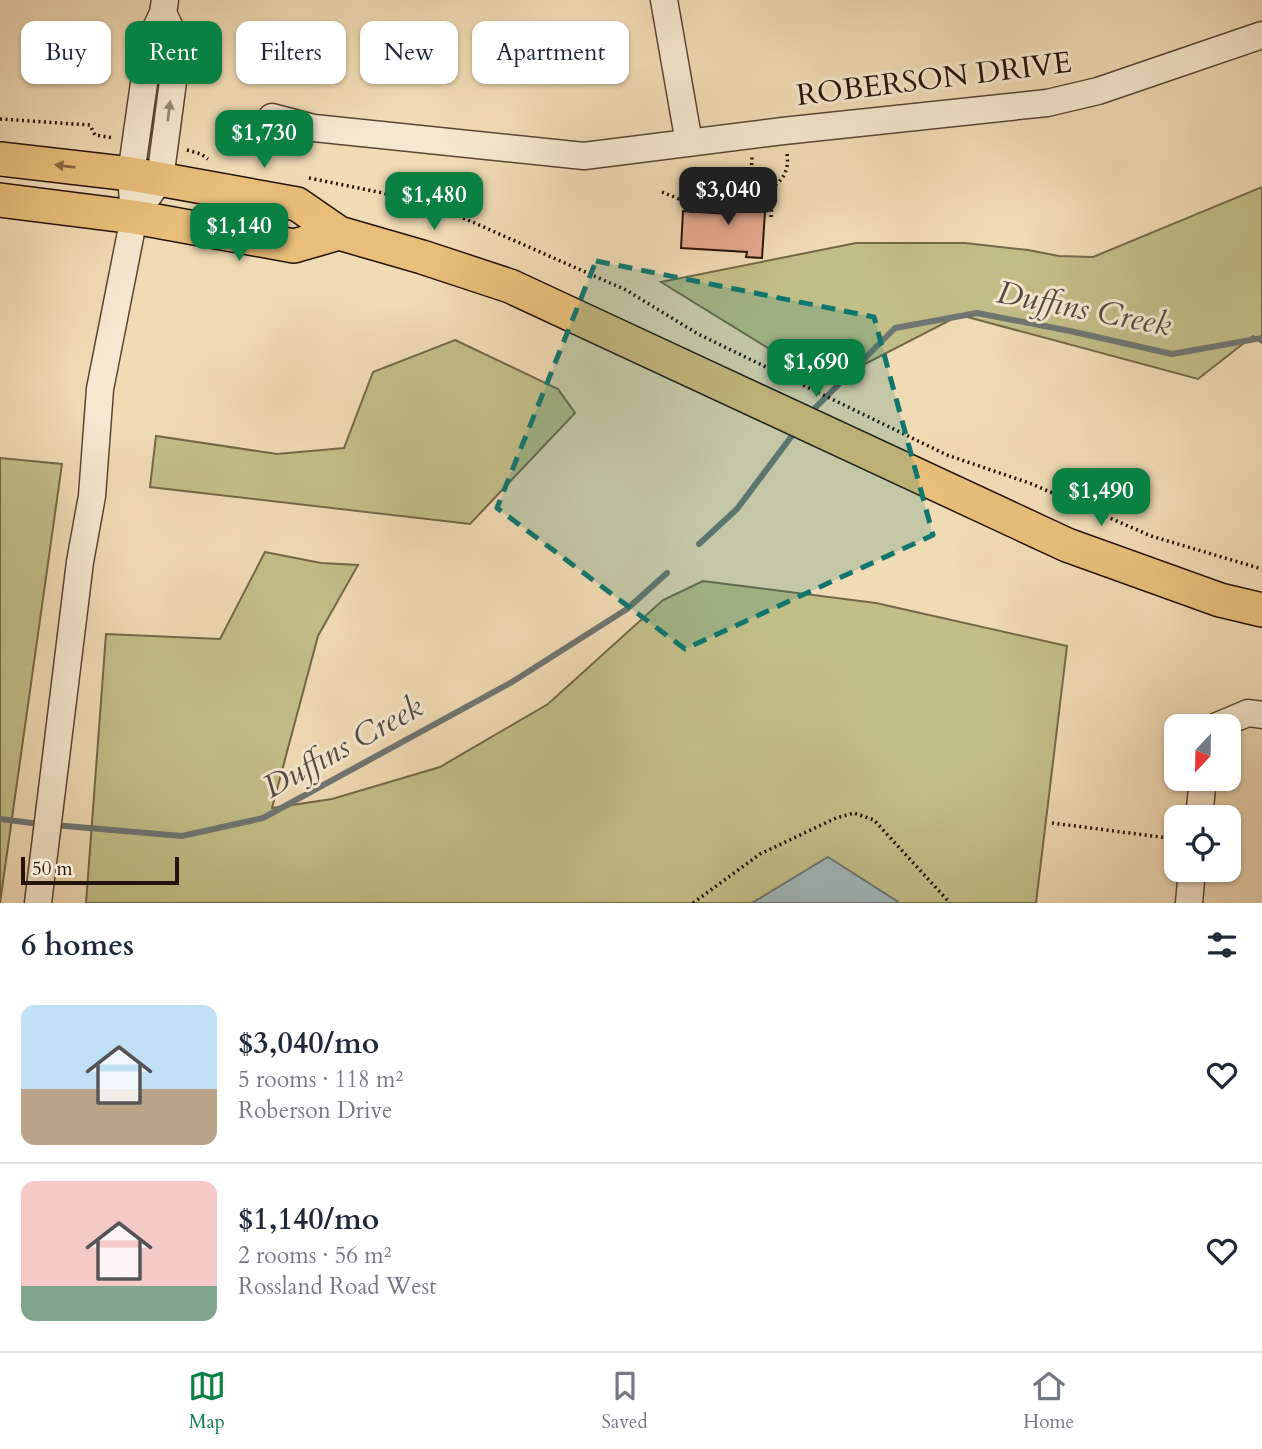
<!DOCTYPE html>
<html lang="en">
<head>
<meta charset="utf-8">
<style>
  body { margin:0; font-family:Cardo,serif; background:#f2f2f3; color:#1f2937; height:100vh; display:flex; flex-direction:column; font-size:26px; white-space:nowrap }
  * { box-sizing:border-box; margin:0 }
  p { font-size:23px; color:#747a83 }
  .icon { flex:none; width:38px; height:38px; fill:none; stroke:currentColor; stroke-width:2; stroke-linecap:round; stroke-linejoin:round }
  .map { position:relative; height:903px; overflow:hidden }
  .sheet { display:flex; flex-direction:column; background:#fff; flex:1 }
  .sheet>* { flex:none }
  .guide { position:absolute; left:21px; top:21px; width:700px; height:63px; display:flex; gap:14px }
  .needle { width:46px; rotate:202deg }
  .fabs { position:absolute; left:1164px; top:714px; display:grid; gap:14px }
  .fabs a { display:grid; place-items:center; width:77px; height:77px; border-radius:14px; background:#fff; box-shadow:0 2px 5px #0004; font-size:35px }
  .scale { position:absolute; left:21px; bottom:18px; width:158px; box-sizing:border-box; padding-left:7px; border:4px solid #261308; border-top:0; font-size:19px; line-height:24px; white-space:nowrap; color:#261308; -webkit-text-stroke:5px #f6e8cf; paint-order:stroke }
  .price { position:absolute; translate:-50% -60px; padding:0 16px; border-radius:14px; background:#0b8043; color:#fff; font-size:23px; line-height:46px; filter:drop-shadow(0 2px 4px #0008) }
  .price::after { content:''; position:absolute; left:50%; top:42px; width:21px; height:16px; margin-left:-10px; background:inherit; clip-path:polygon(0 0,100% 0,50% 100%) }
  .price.on { background:#222; color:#fff }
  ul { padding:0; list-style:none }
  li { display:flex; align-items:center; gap:21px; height:175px; padding:0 21px }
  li+li { border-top:2px solid #e0e1e3 }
  li span { display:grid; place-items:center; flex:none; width:196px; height:140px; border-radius:14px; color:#555 }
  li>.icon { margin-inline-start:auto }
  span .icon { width:84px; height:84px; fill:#fffc; stroke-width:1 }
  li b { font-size:30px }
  h2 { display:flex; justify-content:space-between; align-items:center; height:84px; padding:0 21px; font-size:30px }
  .tag { padding:0 24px; border-radius:14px; background:#fff; box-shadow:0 2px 5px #0004; font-size:24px; line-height:63px }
  .tag.on { background:#0b8043; color:#fff }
  .tabs { display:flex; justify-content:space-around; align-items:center; height:98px; border-top:2px solid #e0e1e3; background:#fff; font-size:19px; color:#747a83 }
  .tabs a { display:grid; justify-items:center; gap:4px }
  .tabs .on { color:#0b8043 }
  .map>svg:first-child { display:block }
  .green { fill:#c2be88; stroke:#746848; stroke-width:2 }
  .water { fill:#9fb8b9; stroke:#6f7672; stroke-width:2 }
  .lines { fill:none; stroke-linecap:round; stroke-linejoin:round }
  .stream { stroke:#6f7672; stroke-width:6 }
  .building { fill:#e6a990; stroke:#261308; stroke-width:2 }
  .minor-casing { stroke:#594533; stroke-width:29 }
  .major-casing { stroke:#261308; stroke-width:36 }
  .path { stroke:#261308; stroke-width:3.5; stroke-dasharray:2 3.5; stroke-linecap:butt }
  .minor { stroke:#f6e8cf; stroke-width:26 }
  .major { stroke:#e8be7a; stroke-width:33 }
  .oneway { fill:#988875 }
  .oneway2 { fill:#876841 }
  .marked { fill:#0f766e; fill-opacity:0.2; stroke:#0f766e; stroke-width:5; stroke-dasharray:14 9; stroke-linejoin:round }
  .labels { text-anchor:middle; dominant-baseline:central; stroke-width:6; stroke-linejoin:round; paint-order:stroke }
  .street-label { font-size:30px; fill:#261308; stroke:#f6e8cf }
  .water-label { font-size:32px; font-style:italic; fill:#504d46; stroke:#f6e8cf }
</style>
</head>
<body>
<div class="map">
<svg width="1262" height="903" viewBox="0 0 1262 903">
  <rect width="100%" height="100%" fill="#f1dbb5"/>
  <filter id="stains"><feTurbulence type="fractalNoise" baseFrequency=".00286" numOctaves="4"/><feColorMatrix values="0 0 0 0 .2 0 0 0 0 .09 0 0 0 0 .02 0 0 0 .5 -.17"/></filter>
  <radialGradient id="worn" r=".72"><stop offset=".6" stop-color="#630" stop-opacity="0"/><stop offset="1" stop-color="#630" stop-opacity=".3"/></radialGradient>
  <path class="green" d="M1262 187V343L1253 336 1198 379 960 315 826 384 661 282 856 243H965L1028 250 1059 256 1093 257Z
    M455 340 558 389 575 413 470 524 150 487 156 436 277 454 344 448 373 372Z
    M0 458 62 464 0 903Z
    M265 552 321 563 358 565 318 636 272 808 332 799 440 767 548 704 663 600 703 581 876 603 1067 646 1036 903H86L106 634 220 639Z"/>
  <path class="water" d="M828 857 900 903H752Z"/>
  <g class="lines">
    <path class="stream" d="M808 415 895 328 977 313 1070 331 1172 354 1262 338
      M699 544 737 509 797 429
      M0 819 40 824
      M54 825 182 836 263 818 512 682 627 609 667 573"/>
  </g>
  <path class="building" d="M729 194 766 196 762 258 746 257 747 252 681 248 683 211 728 214Z"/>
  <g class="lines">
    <g class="minor-casing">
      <path id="minor" d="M664 0 689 143
        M272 117 314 128 584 156 783 131 1047 103 1098 91 1262 35
        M149 195 160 179 178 44 163 13
        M1217 726 1248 713 1262 715
        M1199 817 1203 779
        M38 903 80 562 92 496 100 389 134 217 131 174 150 41 163 13 165 0
        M1189 903 1192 870"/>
    </g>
    <g class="major-casing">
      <path id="major" d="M0 159 131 174 297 204 339 233 422 257 510 286 1067 545 1220 600 1262 610
        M0 200 134 217 294 246 339 233"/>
    </g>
    <path class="path" d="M0 119 90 125 95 135 114 138
      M187 150 201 154 208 159
      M751 176 752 157
      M309 178 383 193 461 217 626 290 698 334 947 455 1032 484 1151 536 1262 569
      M662 192 679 199 721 203 731 183 751 176 773 187
      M771 217 773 187C785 178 789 168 787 154
      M1052 823 1176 839
      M693 903 760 854 836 818 854 813 874 820 950 903"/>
    <use href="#minor" class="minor"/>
    <use href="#major" class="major"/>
  </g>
  <defs><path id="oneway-solid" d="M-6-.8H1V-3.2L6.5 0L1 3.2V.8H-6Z" transform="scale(1.75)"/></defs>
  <use class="oneway" href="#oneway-solid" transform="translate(169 111) rotate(-83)"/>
  <use class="oneway2" href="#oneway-solid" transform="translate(65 166) rotate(-173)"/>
  <path class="marked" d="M596 261 874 317 933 535 685 649 497 508Z"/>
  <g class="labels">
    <g class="street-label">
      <text transform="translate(934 79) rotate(-7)">ROBERSON DRIVE</text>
    </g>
    <g class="water-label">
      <text transform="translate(1084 309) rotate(11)">Duffins Creek</text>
      <text transform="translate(343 747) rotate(-29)">Duffins Creek</text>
    </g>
  </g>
  <rect width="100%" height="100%" filter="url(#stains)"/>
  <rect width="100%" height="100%" fill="url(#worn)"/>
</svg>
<div class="fabs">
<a><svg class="needle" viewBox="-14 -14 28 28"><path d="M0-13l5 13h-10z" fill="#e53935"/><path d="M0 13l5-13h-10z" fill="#747a83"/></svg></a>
<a><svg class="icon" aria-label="locate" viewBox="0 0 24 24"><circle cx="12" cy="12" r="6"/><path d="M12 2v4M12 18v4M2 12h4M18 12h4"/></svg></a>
</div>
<div class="scale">50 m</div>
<b class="price" style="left:264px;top:170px">$1,730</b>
<b class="price on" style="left:728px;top:227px">$3,040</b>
<b class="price" style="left:434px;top:232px">$1,480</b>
<b class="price" style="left:239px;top:263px">$1,140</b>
<b class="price" style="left:816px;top:399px">$1,690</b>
<b class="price" style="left:1101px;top:528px">$1,490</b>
<div class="guide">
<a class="tag">Buy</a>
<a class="tag on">Rent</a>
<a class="tag">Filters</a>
<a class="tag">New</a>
<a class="tag">Apartment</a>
</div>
</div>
<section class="sheet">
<h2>6 homes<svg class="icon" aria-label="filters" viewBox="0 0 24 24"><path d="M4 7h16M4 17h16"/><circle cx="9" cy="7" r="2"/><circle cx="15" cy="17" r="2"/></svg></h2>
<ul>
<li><span style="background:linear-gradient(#bfe0f5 60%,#b9a48a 0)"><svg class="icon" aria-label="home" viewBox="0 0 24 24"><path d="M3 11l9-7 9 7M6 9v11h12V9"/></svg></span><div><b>$3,040/mo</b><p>5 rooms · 118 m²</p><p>Roberson Drive</p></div><svg class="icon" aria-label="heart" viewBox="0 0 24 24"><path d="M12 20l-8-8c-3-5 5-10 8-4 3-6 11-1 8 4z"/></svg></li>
<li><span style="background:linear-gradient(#f6c9c9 75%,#7fa58c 0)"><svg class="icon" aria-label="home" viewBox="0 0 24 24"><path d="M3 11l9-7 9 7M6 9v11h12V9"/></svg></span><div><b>$1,140/mo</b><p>2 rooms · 56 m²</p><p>Rossland Road West</p></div><svg class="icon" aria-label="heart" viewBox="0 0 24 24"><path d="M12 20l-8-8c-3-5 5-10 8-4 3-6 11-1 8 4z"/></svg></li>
</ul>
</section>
<nav class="tabs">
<a class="on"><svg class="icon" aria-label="map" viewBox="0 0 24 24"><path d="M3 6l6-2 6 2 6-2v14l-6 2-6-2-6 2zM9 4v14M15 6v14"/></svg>Map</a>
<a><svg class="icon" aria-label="saved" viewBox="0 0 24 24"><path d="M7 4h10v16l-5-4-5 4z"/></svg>Saved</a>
<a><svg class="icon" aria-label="home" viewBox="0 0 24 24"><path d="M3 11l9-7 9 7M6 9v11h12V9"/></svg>Home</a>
</nav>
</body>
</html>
